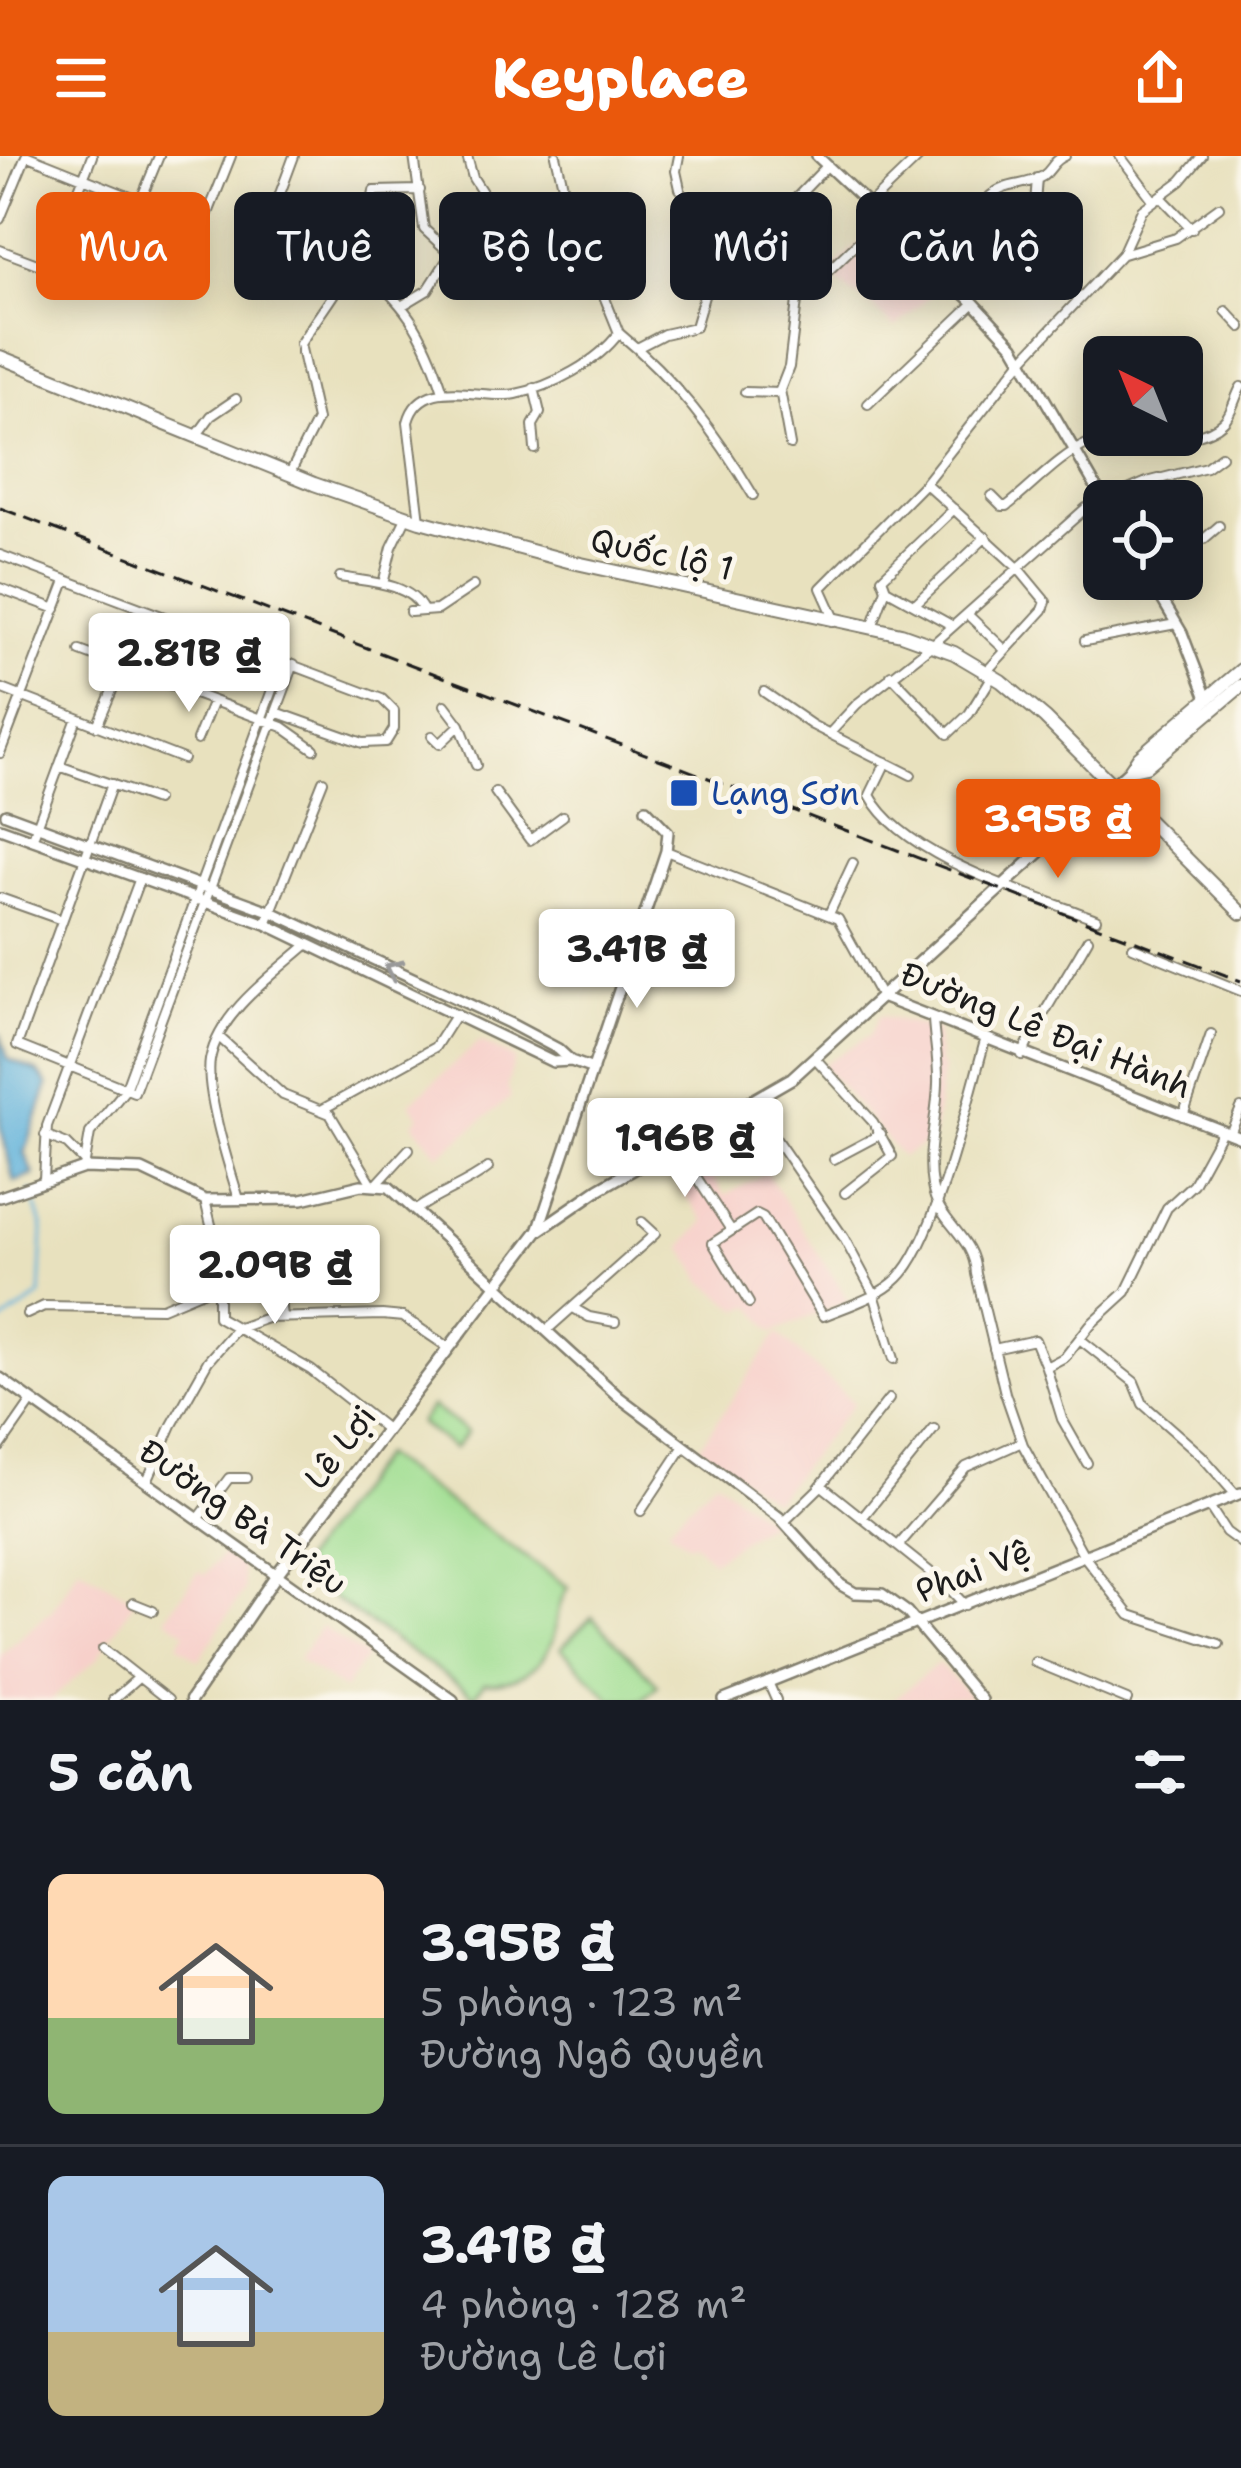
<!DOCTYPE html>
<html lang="vi">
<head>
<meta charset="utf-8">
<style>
  body { margin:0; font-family:"Shantell Sans",sans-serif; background:#242831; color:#f1f3f6; height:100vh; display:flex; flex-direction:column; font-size:45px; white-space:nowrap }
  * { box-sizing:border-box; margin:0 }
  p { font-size:39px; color:#9ea1a6 }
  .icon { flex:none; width:66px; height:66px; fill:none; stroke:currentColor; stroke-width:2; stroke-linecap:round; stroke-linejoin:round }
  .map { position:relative; height:1544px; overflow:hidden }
  .sheet { display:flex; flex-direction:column; background:#171b24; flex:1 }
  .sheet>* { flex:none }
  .guide { position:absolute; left:36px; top:36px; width:1170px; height:108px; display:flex; gap:24px }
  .needle { width:78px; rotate:317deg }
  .buttons { position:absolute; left:1083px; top:180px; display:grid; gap:24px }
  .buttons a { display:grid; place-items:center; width:120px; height:120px; border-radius:18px; background:#171b24; box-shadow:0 6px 30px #0003; font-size:60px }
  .price { position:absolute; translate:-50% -102px; padding:0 27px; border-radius:12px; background:#fff; color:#222; font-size:39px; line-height:78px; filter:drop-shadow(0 3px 6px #0008) }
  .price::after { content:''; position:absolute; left:50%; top:72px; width:36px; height:27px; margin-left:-18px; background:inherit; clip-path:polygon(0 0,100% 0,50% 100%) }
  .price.selected { background:#ea580c; color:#fff }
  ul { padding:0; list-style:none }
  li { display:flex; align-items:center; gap:36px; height:300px; padding:0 48px }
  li+li { border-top:3px solid #363941 }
  li span { display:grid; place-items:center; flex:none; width:336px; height:240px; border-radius:18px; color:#555 }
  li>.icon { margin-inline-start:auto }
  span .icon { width:144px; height:144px; fill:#fffc; stroke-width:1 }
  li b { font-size:51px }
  h2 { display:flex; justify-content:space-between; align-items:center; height:144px; padding:0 48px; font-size:51px }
  .chip { padding:0 42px; border-radius:18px; background:#171b24; box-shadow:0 6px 30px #0003; font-size:42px; line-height:108px }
  .chip.selected { background:#ea580c; color:#fff }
  header { display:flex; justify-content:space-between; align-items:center; height:156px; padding:0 48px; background:#ea580c; color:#fff; font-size:54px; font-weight:800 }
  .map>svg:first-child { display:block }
  .built { fill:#f7d0ca }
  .green { fill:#a0de92; stroke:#5e7d57; stroke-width:3 }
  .water { fill:#5eb1da; stroke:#3d667b; stroke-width:3 }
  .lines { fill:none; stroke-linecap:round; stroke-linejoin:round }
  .stream { stroke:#5eb1da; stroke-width:3 }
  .street-casing { stroke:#827e6d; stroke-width:12 }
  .secondary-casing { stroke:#827e6d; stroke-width:14 }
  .primary-casing { stroke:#827e6d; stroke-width:15 }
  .highway-casing { stroke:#827e6d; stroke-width:16 }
  .street { stroke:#fff; stroke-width:8 }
  .secondary { stroke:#fff; stroke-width:9 }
  .primary { stroke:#fff; stroke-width:10 }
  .highway { stroke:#fff; stroke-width:12 }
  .rail { stroke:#1c1c1c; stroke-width:3; stroke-dasharray:18 9; stroke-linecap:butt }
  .oneway { stroke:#999 }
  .transit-dot { fill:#1a4fb4; stroke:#fbf7ec; stroke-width:4.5 }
  .labels { text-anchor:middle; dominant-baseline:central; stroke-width:10; stroke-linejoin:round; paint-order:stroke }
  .street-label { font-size:33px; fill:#1c1c1c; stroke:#fbf7ec }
  .transit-label { font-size:33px; fill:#164399; stroke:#fbf7ec; text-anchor:start }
</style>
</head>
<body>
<header><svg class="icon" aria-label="menu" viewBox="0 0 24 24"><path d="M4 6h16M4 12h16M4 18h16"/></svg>Keyplace<svg class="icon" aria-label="share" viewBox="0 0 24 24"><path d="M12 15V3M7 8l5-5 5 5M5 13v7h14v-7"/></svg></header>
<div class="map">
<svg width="1241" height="1544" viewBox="0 0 1241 1544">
  <rect width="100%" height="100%" fill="#fbf7ec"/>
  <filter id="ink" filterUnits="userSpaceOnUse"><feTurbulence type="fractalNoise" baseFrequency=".00833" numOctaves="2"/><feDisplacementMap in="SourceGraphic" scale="24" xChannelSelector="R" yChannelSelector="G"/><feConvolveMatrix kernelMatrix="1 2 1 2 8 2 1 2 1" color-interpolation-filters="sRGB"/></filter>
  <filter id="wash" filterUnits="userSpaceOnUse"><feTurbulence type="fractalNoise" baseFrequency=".004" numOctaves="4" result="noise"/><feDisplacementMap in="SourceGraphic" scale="48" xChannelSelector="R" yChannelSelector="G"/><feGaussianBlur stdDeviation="2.7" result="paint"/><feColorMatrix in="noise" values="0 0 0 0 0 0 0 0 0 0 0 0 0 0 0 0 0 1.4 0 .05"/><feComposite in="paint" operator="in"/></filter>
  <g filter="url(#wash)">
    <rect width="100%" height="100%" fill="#e8e1be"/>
    <path class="built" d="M875 73 944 127 895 172 865 142 852 137 832 119 831 114Z
      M880 859 937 874 939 908 943 911 933 983 902 1001 822 909 870 879Z
      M480 885 515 903 507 930 511 941 439 999 413 967 420 960 410 947Z
      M696 992 725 1040 766 1016 849 1145 773 1176 752 1150 740 1154 704 1126 682 1091 705 1065 683 1037 669 1008Z
      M778 1177 854 1247 774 1345 699 1291Z
      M715 1323 769 1365 712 1405 693 1386 688 1388 667 1372Z
      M223 1397 241 1410 244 1434 199 1504 178 1488 186 1476 165 1462 199 1415 205 1419Z
      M79 1410 135 1443 98 1502 51 1544H0V1499L53 1453Z
      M321 1470 366 1501 344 1534 298 1503Z
      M938 1507 971 1541 893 1544Z"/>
    <path class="green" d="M432 1250 467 1276 454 1293 419 1267Z
      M382 1299 568 1431C556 1449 559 1465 552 1485 541 1515 513 1528 484 1527L474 1540 307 1424 302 1405Z
      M592 1461 658 1529 642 1544H612L561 1492Z"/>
    <path class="water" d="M0 877 8 903 38 916 48 929 25 997 34 1019 14 1026 0 968Z"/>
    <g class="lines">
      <path class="stream" d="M0 1168 40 1140 43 1073 31 1035"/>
    </g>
  </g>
  <g filter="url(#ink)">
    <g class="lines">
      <g class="street-casing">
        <path id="street" d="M28 0 203 70 231 0
          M414 0 424 73 451 98
          M467 0 473 22 506 74
          M556 0 568 51 619 177
          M679 0 676 15 680 33
          M1120 0 1154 45
          M1161 41 1192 73
          M869 49 920 0
          M0 63 26 0
          M1004 63 1035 48 1037 22
          M261 89 294 0
          M0 94 104 133 159 0
          M1123 98 1176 82 1219 51
          M355 106C405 146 423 174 443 235
          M48 112 92 0
          M958 131 1008 84 987 43C1007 24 1024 32 1043 20 1053 13 1052 5 1065 0
          M403 149 428 134 451 98 568 51
          M1226 155 1241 171
          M619 177C675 223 716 277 753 339
          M637 192 664 178 695 171 709 123 746 94 827 10
          M534 232 540 257 533 269 535 293
          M745 236 780 237
          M868 248 974 147
          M197 279 211 260 236 243
          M790 289 780 234 789 211 797 145 883 62
          M290 317 317 264 300 188C336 132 366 104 374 35L420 34
          M925 327 1017 411 1046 446 1043 454 987 515
          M992 340 1002 350H1007C1033 330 1059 300 1089 287 1127 271 1194 296 1224 265 1232 257 1235 241 1241 231
          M420 365 408 266C421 217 482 245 516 238 551 231 598 206 619 177
          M1182 385 1204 383 1219 370
          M0 399 382 543 394 555V573L386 586 363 587 276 556
          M340 421C368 426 409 426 423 454
          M383 428 392 391 406 362
          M0 432 56 453
          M886 433 953 470
          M916 447 986 381
          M410 456 437 454 473 430
          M967 458 1004 493
          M835 463 821 432 925 327 1023 203 1122 98 1142 54 1181 25 1202 0
          M872 471 886 433 882 422 954 353
          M1085 485 1176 468
          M80 495 283 571 314 593
          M891 519 948 578 969 558 992 521
          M0 532 183 603
          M764 536 812 569 911 619
          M445 549 460 569 476 609
          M97 570 122 511
          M830 577 857 548 932 489 1086 352 1147 326 1206 311 1221 300
          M432 580 440 588 460 569
          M197 584 213 545
          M0 597 66 425
          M886 606 870 639C903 702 1031 738 1096 763
          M59 610 156 644
          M112 628 17 889 134 936 294 508
          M495 636 530 684 563 660
          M32 684 77 562
          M666 695 838 763 881 841
          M0 742 62 764
          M829 758 853 707
          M266 768 323 625
          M1133 791 1241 835
          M933 863C934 884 939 907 938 928 937 962 926 995 932 1030 938 1068 974 1079 976 1118L1005 1237 1023 1289 1084 1400 1130 1459 1219 1488
          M219 881 283 939 330 958 372 1028
          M1022 899C1041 858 1066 822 1088 783
          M815 902 873 966 892 1000 845 1037
          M751 947 844 1082 874 1138 894 1203
          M323 953 435 891 456 858
          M1183 960 1211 878
          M1230 978 1241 952
          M45 979 67 988 85 1006
          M676 990 731 1074
          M834 1003 881 978
          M84 1012 90 977 125 934 283 504
          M44 1023 47 970 140 722
          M377 1028 409 993
          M239 1043C229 1011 205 935 210 904 219 856 273 819 307 789
          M205 1044 218 1098V1161L311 1214 386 1273
          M416 1054C439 1037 465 1030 488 1012
          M277 1116 282 1161
          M749 1147 713 1087 757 1058 763 1061 823 1160C848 1150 879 1141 898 1122 936 1085 969 940 985 885
          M575 1153 589 1161 615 1166
          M27 1158 44 1150 162 1152 217 1129
          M547 1174 655 1078 642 1066
          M1081 1184 1134 1226 1143 1248 1201 1299 1236 1339
          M994 1193 1035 1184 1046 1211 1065 1201 1090 1169 1126 1136 1167 1052 1193 1028 1222 975
          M1046 1211 1062 1263 1087 1307
          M0 1291 32 1245
          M147 1325 172 1269 208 1205 236 1173 267 1162 382 1159 403 1161 449 1192
          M821 1329 945 1428 965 1449
          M1209 1350 1226 1376 1241 1387
          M641 1355 684 1290
          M199 1362 229 1322H246
          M862 1362 934 1273
          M784 1366 818 1333 889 1243
          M898 1390 966 1311 1022 1286
          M133 1447 153 1455
          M103 1493 168 1544
          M1035 1506 1127 1544
          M768 1526 776 1544
          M113 1544 137 1523"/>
      </g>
      <g class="secondary-casing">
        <path id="secondary" d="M817 0 974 147 1014 190 1104 345
          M1150 423 1182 477 1207 542
          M6 658 272 756 509 867 558 893 571 905 593 913
          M0 672 266 768 553 906 571 905
          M881 841 1241 982
          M0 1041 84 1012 142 1014 205 1044 302 1043 361 1029 389 1031 619 1241 779 1361 841 1429 855 1437 882 1438 907 1456 981 1544
          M538 1075 666 695 668 676 646 653
          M0 1222 453 1544
          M724 1544 1241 1337"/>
      </g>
      <g class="primary-casing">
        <path id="primary" d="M191 1544 277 1418 538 1075 599 1033 792 922 1131 613"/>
      </g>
      <g class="highway-casing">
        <path id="highway" d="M0 201 314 328 420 365 572 406 901 478 954 497 1001 525 1045 562 1241 757
          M1131 613 1139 601 1241 514
          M1132 613 1146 610 1241 530"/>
      </g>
      <use href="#street" class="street"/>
      <use href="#secondary" class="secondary"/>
      <use href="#primary" class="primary"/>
      <use href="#highway" class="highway"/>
      <path class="rail" d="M0 352 1241 825"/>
    </g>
    <defs><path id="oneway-chevron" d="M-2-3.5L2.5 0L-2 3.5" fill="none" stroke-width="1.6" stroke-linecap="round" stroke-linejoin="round" transform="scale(3)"/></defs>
    <use class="oneway" href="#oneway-chevron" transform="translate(393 813) rotate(-155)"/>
  </g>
  <rect class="transit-dot" x="669" y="622" width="30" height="30" rx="6"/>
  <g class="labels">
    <g class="street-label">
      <text transform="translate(662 398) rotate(12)">Quốc lộ 1</text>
      <text transform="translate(1046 874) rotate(22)">Đường Lê Đại Hành</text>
      <text transform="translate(340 1291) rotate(-53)">Lê Lợi</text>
      <text transform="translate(243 1361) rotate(35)">Đường Bà Triệu</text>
      <text transform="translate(973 1415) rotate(-21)">Phai Vệ</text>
    </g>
    <g class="transit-label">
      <text x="711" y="637">Lạng Sơn</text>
    </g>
  </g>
</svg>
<div class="buttons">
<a><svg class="needle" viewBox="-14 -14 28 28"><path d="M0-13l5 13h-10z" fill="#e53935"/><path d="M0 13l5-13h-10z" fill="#9ea1a6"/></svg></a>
<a><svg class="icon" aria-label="locate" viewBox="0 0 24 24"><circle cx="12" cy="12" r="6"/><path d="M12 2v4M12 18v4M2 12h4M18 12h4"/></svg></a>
</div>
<b class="price" style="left:189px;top:559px">2.81B ₫</b>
<b class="price selected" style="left:1058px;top:725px">3.95B ₫</b>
<b class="price" style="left:637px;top:855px">3.41B ₫</b>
<b class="price" style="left:685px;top:1044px">1.96B ₫</b>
<b class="price" style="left:275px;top:1171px">2.09B ₫</b>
<div class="guide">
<a class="chip selected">Mua</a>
<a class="chip">Thuê</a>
<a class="chip">Bộ lọc</a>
<a class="chip">Mới</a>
<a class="chip">Căn hộ</a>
</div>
</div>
<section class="sheet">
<h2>5 căn<svg class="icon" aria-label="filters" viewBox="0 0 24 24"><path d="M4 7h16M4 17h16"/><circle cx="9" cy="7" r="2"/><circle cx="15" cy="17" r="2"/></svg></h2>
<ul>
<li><span style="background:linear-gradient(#ffd9b3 60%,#8fb573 0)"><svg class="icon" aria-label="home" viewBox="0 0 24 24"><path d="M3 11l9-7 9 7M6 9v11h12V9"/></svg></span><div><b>3.95B ₫</b><p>5 phòng · 123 m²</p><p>Đường Ngô Quyền</p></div></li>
<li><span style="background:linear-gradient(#a9c7e8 65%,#c2b280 0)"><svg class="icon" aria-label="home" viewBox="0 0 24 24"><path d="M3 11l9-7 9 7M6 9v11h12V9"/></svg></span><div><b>3.41B ₫</b><p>4 phòng · 128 m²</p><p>Đường Lê Lợi</p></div></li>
</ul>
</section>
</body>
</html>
